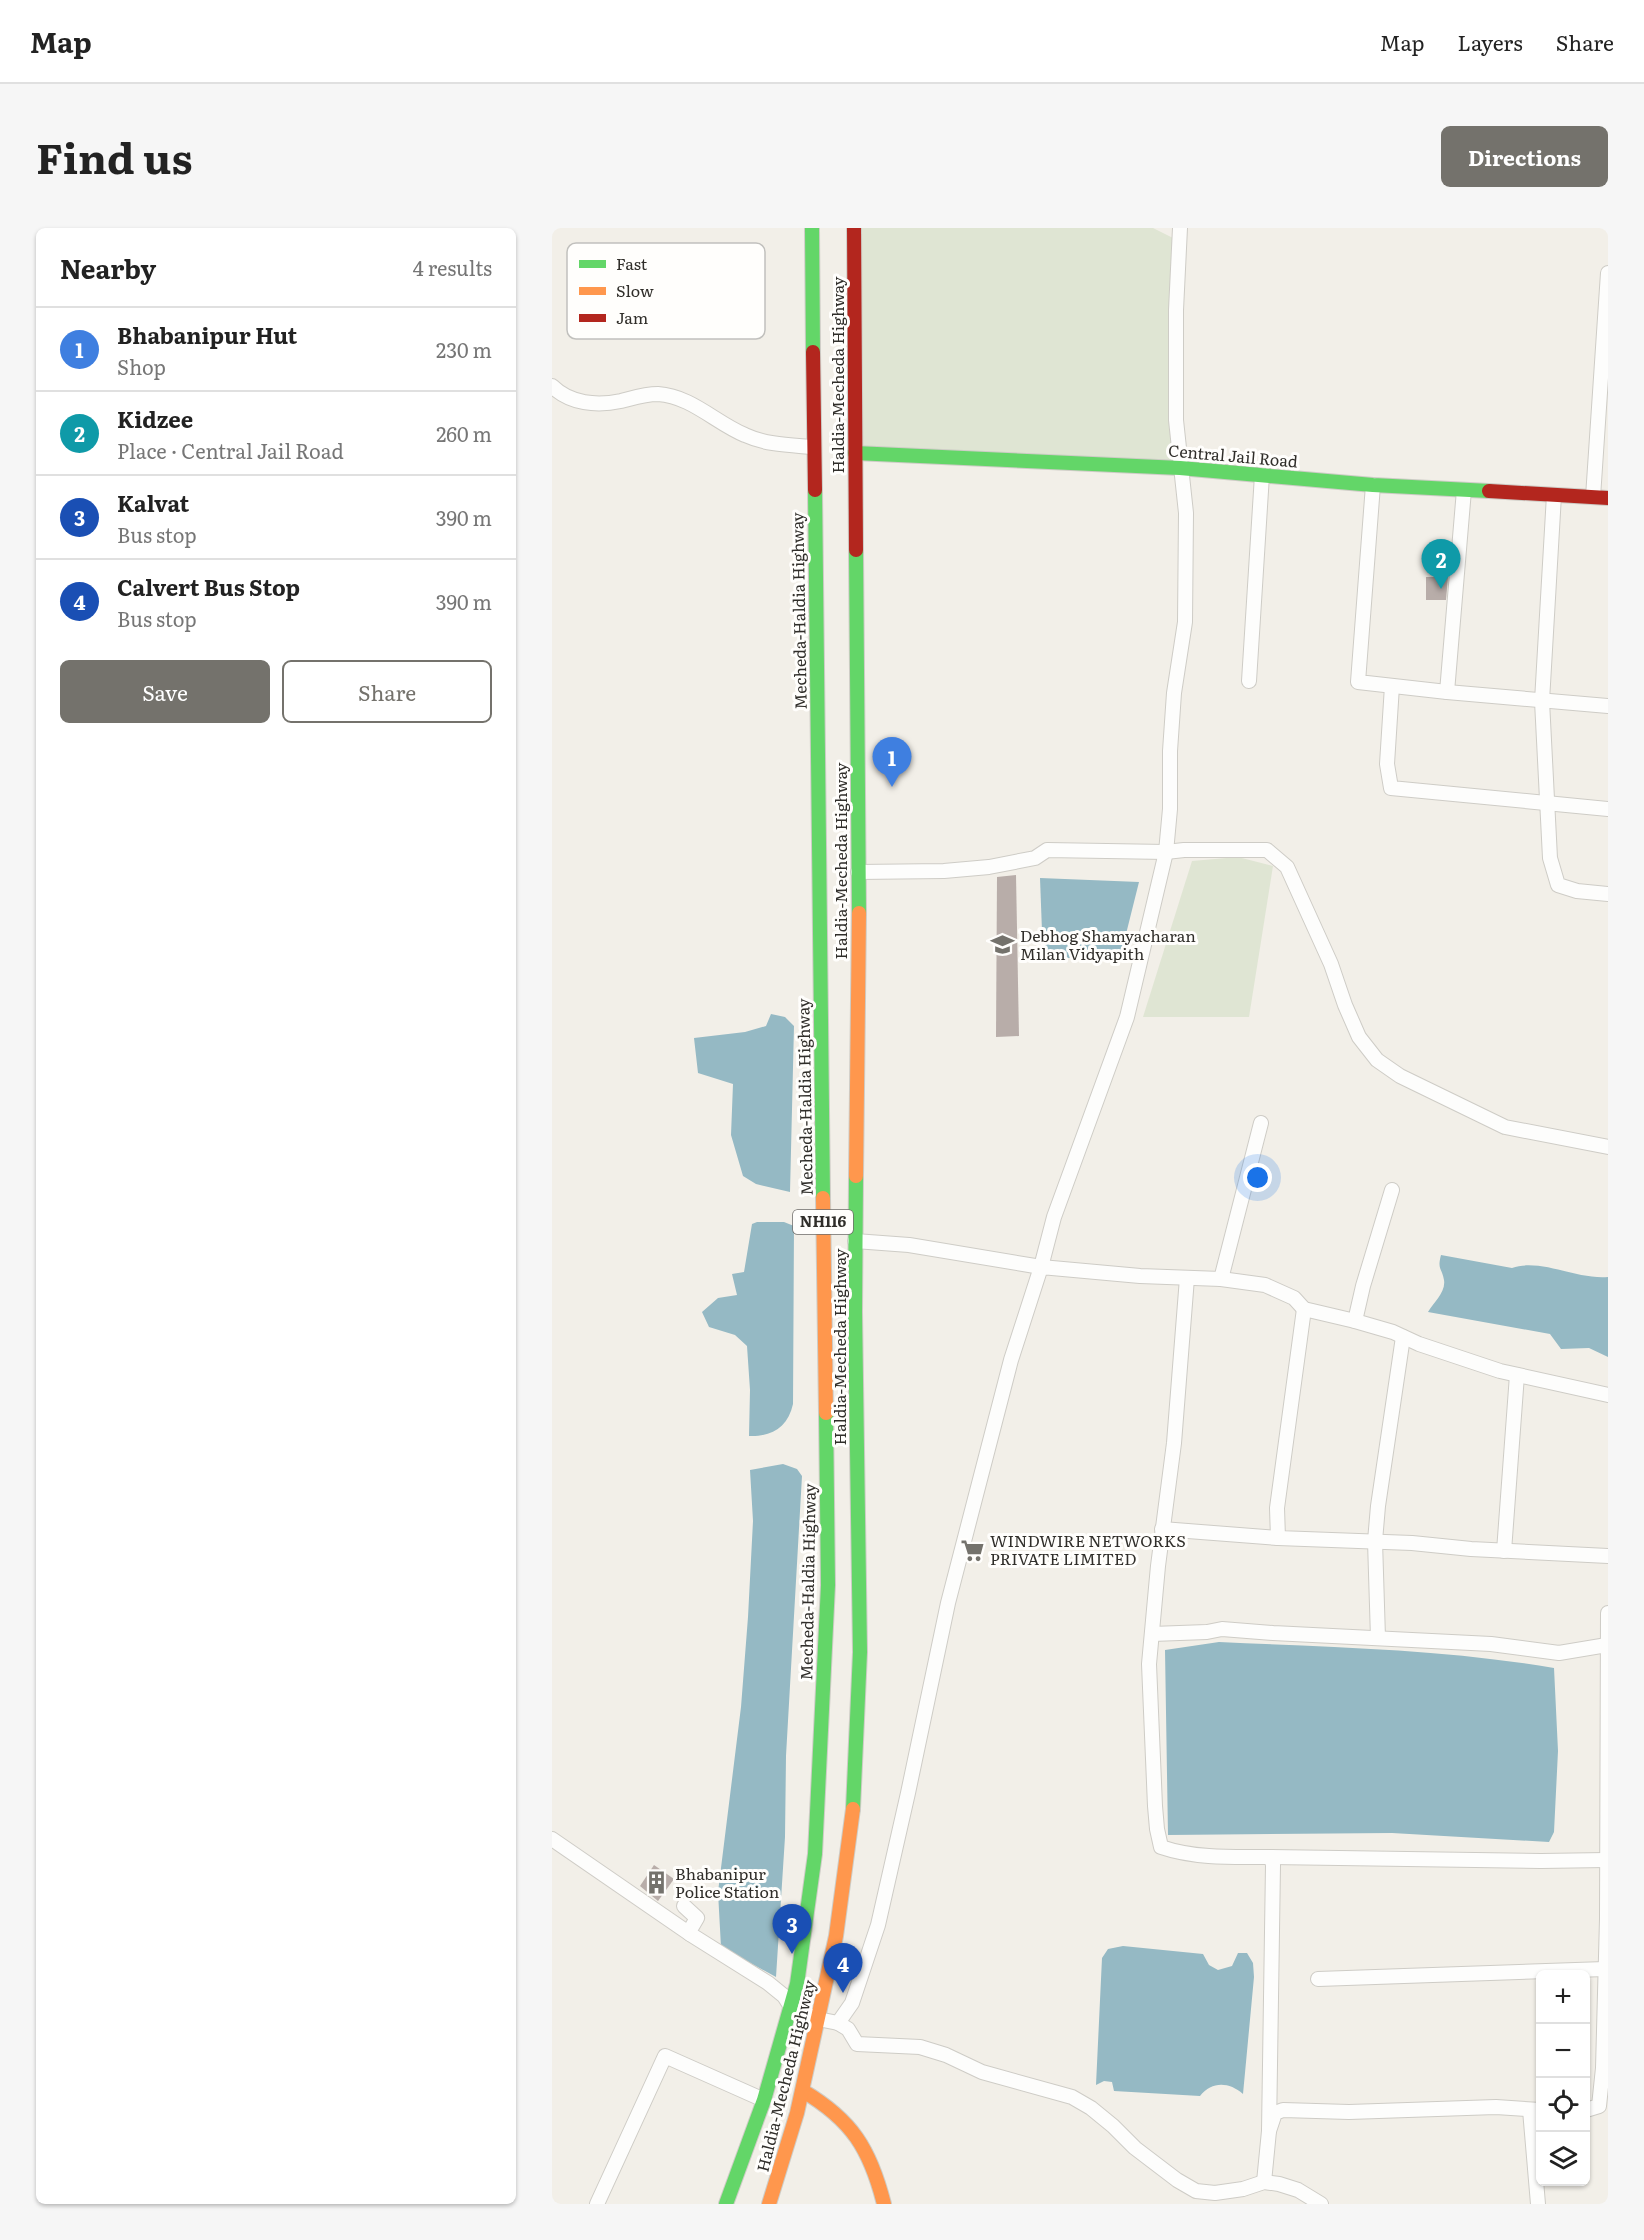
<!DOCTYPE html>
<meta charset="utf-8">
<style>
body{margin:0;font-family:Literata,serif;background:#f6f6f6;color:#222}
.controls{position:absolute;right:18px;bottom:18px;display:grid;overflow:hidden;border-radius:9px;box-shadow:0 2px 4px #0004}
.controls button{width:54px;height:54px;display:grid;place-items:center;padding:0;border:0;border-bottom:2px solid #e0e0e0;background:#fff;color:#222;font:30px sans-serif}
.you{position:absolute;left:706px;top:950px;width:21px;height:21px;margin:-15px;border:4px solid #fff;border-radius:50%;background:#1a73e8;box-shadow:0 0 0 9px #1a73e833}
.badge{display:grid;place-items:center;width:39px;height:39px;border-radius:50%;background:#74726c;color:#fff;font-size:20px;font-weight:700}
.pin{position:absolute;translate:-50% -50px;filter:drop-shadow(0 2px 3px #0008)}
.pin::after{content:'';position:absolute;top:32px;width:21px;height:18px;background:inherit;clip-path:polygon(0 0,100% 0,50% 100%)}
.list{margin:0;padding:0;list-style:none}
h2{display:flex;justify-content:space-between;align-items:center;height:78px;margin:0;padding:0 24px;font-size:26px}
h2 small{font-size:20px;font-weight:400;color:#767676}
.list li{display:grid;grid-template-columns:39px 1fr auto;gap:18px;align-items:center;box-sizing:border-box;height:84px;padding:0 24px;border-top:2px solid #e0e0e0}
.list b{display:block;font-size:22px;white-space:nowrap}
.list p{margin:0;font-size:20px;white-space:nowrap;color:#767676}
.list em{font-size:20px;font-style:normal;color:#767676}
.actions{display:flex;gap:12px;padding:18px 24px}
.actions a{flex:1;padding:14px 0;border:2px solid #74726c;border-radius:9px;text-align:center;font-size:21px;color:#74726c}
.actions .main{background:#74726c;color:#fff}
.icon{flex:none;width:33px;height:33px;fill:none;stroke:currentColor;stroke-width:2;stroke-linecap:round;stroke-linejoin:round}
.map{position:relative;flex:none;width:1056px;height:1976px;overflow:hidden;border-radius:9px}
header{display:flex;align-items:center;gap:36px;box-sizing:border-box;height:84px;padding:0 30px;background:#fff;border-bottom:2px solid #e0e0e0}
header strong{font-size:28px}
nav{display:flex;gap:33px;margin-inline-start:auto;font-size:21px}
.intro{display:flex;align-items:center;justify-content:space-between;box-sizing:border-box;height:144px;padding:0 36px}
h1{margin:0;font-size:42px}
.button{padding:15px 27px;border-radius:9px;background:#74726c;color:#fff;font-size:21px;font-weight:700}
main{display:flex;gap:36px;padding:0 36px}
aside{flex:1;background:#fff;border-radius:9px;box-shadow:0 2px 4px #0004}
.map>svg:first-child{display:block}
</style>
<header>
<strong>Map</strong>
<nav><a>Map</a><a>Layers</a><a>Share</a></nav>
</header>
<div class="intro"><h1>Find us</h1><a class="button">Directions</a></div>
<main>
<aside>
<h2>Nearby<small>4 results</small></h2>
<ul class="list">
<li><span class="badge" style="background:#3f7fe0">1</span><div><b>Bhabanipur Hut</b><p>Shop</p></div><em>230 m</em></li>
<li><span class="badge" style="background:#0f9aa8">2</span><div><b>Kidzee</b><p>Place · Central Jail Road</p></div><em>260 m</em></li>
<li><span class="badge" style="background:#1a4fb4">3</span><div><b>Kalvat</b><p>Bus stop</p></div><em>390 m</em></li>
<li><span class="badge" style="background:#1a4fb4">4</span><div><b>Calvert Bus Stop</b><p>Bus stop</p></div><em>390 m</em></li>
</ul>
<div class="actions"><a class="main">Save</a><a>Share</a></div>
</aside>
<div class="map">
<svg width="1056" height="1976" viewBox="0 0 1056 1976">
<rect width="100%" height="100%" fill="#f2efe8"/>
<g fill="#dfe5d3">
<path d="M302,0H601L627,13L628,240L303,225Z"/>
<path d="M686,629L721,638L697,789H591L640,633Z"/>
</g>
<g fill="#95b9c4">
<path d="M488,650L587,654L568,730H491Z"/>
<path d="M219,786L233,789L242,798L238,964L204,956L191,948L179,907L181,856L146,845L142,810L193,804L214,798Z"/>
<path d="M205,994H232L242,998L241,1176C236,1199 220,1209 197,1208L198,1162L195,1118L183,1107L157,1099L150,1084L166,1070L185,1067L180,1046L192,1044L200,996Z"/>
<path d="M889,1027L960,1040C988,1030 1026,1052 1056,1049V1129L1037,1120L1009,1121L998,1106L876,1084C882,1074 894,1064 892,1052C890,1040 885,1042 889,1027Z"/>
<path d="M231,1236L245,1241L250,1248L234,1528L233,1609L224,1749L169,1719L166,1664L189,1479L196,1389L201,1293L198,1242Z"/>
<path d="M667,1414C778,1419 892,1421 1002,1440L1006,1523L1002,1604L997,1614L840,1605L616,1607L613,1422Z"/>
<path d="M571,1718L651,1726L657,1737L666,1742L680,1738L686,1725H695L701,1735L702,1749L691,1866C677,1854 660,1853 648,1868L562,1863L560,1854L552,1853L544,1857L550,1730L556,1721Z"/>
</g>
<g fill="#b8ada9">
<path d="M874,349H896L894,372H874Z"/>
<path d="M464,647L467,808L444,809L445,649Z"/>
<path d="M102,1637L122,1651L106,1673L88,1658Z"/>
</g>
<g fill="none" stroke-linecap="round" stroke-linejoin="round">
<defs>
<g id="street">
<path d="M0,158C18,176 45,178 69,173C81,170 93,166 106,166C139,168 164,195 193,207C215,217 237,217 261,219"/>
<path d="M821,257L806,454L895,464L1056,478"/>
<path d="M1002,267L990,473L998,630L1006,657L1025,663L1056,666"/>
<path d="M1041,269L1056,45"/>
<path d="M697,453L710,247"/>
<path d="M840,458L835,536L839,560L1056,581"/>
<path d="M895,464L912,262"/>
<path d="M306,644L392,643L437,639L483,630L495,622L614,624L632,622H715L735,639L779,736L793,777L807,809L825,832L848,848L953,899L1056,919"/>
<path d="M303,1013L357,1017L489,1039L502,989L575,789L614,624L618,581V523L622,465L633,394L634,285L624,192V82L628,0"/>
<path d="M635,1050L622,1215L606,1338L597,1436L603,1578L605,1601L609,1619C644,1631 683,1629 719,1629L721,1637L717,1903"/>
<path d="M669,1051L709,895"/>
<path d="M752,1081L725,1280L726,1310L860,1315L919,1321L1056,1328"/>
<path d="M803,1093L811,1058L840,962"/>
<path d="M610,1301L726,1310"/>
<path d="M952,1323L965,1147"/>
<path d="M600,1406L655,1404L670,1401L721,1405L939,1416L1007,1425L1055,1417"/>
<path d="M826,1410L823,1313L826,1278L851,1109"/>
<path d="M0,1611L138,1706"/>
<path d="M719,1629L989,1633L1054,1632"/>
<path d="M132,1678L145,1690L138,1702V1706L216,1755L232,1768L239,1779L266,1791L286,1795L300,1775L326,1697L356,1565L396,1375L459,1132L489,1039L588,1048L669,1051L713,1057L742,1070L752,1081L803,1093L841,1104L867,1116L948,1143L1056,1167"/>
<path d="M766,1751L1053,1741"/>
<path d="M286,1795L296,1801L305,1816L368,1819L394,1827L430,1844L520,1869L539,1880L561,1898L583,1920L625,1952L644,1963L663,1965L691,1961L712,1954L727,1956L746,1962L769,1976"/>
<path d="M978,1882L986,1976"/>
<path d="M1034,1882L1047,1878L1051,1840L1055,1691L1056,1385"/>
<path d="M712,1954L717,1903L723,1885L731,1882L797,1884L944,1879L988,1882"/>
<path d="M45,1976L113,1828L212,1872"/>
</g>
<g id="fast">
<path d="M260,0L261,124"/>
<path d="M303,225L628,240L821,257L937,263"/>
<path d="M263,262L271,970"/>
<path d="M304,322L307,685"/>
<path d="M301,1581L308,1424L303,1084L304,948"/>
<path d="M174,1976L212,1872L245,1756L263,1626L276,1357L274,1185"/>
</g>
<g id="slow">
<path d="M304,948L307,685"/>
<path d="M271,970L274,1185"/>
<path d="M251,1863C300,1892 318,1921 332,1976"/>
<path d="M217,1976L245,1885L284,1708L301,1581"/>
</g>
<g id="jam">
<path d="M302,0L304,322"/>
<path d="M261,124L263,262"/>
<path d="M937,263L1056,270"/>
</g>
</defs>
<use href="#street" stroke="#ceccc6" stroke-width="16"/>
<use href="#fast" stroke="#ceccc6" stroke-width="16"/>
<use href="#slow" stroke="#ceccc6" stroke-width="16"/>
<use href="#jam" stroke="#ceccc6" stroke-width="16"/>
<use href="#street" stroke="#fdfdfc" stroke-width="14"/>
<use href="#fast" stroke="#63d668" stroke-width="14"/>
<use href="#slow" stroke="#ff974d" stroke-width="14"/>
<use href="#jam" stroke="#b3261e" stroke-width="14"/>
</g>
<defs>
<symbol id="school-bare" viewBox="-9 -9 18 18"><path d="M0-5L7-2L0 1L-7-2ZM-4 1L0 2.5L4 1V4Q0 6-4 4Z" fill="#74726c" stroke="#fffefc" stroke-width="2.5" paint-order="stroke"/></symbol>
<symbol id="supermarket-bare" viewBox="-9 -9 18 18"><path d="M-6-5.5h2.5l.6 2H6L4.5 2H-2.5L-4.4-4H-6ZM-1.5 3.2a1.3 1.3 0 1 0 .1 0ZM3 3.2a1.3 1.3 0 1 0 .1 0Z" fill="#74726c" stroke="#fffefc" stroke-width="2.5" paint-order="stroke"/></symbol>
<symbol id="building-bare" viewBox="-9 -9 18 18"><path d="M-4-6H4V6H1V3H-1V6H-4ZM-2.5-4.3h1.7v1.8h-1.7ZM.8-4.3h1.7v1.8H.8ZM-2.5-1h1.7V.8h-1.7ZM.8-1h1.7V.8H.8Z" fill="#74726c" stroke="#fffefc" stroke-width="2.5" paint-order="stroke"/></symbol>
</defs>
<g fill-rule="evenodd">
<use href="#school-bare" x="434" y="700" width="33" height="33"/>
<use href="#supermarket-bare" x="404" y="1306" width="33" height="33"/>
<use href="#building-bare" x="88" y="1638" width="33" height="33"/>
</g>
<g text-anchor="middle" stroke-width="6" stroke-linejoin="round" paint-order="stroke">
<rect fill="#fffefc" stroke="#6e6c69" stroke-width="1.5" x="241" y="982" width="60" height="24" rx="4.5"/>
<g font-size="15" font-weight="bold" fill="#302e2a">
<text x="271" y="999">NH116</text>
</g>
<g font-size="16" fill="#302e2a" stroke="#fffefc">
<text transform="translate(286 147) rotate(-90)" y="6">Haldia-Mecheda Highway</text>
<text transform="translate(681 228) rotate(5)" y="6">Central Jail Road</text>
<text transform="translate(247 383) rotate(-91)" y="6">Mecheda-Haldia Highway</text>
<text transform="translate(289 633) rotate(-90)" y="6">Haldia-Mecheda Highway</text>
<text transform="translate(253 869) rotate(-91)" y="6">Mecheda-Haldia Highway</text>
<text transform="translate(288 1119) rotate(-90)" y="6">Haldia-Mecheda Highway</text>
<text transform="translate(256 1354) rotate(-89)" y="6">Mecheda-Haldia Highway</text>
<text transform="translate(234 1848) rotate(-76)" y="6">Haldia-Mecheda Highway</text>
</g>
<g font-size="16" fill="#302e2a" stroke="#fffefc" text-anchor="start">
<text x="468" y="714">Debhog Shamyacharan<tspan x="468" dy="18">Milan Vidyapith</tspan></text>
<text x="438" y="1319">WINDWIRE NETWORKS<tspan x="438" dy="18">PRIVATE LIMITED</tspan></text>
<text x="123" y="1652">Bhabanipur<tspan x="123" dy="18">Police Station</tspan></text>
</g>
</g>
<rect x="15" y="15" width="198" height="96" rx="9" fill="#fffefc" stroke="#c1c0bd" stroke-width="1.5"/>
<rect x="27" y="32" width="27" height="8" fill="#63d668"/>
<rect x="27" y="59" width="27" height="8" fill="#ff974d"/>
<rect x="27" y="86" width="27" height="8" fill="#b3261e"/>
<g font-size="16" fill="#302e2a">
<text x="64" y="42">Fast</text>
<text x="64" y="69">Slow</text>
<text x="64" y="96">Jam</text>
</g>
</svg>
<div class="controls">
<button>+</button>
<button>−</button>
<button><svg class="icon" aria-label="locate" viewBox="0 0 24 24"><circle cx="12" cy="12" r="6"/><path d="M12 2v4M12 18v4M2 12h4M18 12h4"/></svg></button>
<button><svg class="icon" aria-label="layers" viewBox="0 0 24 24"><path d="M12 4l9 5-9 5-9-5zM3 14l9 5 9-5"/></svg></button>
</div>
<div class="you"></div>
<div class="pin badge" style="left:340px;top:559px;background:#3f7fe0">1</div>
<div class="pin badge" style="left:889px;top:361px;background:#0f9aa8">2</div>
<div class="pin badge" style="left:240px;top:1726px;background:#1a4fb4">3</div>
<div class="pin badge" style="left:291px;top:1765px;background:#1a4fb4">4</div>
</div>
</main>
